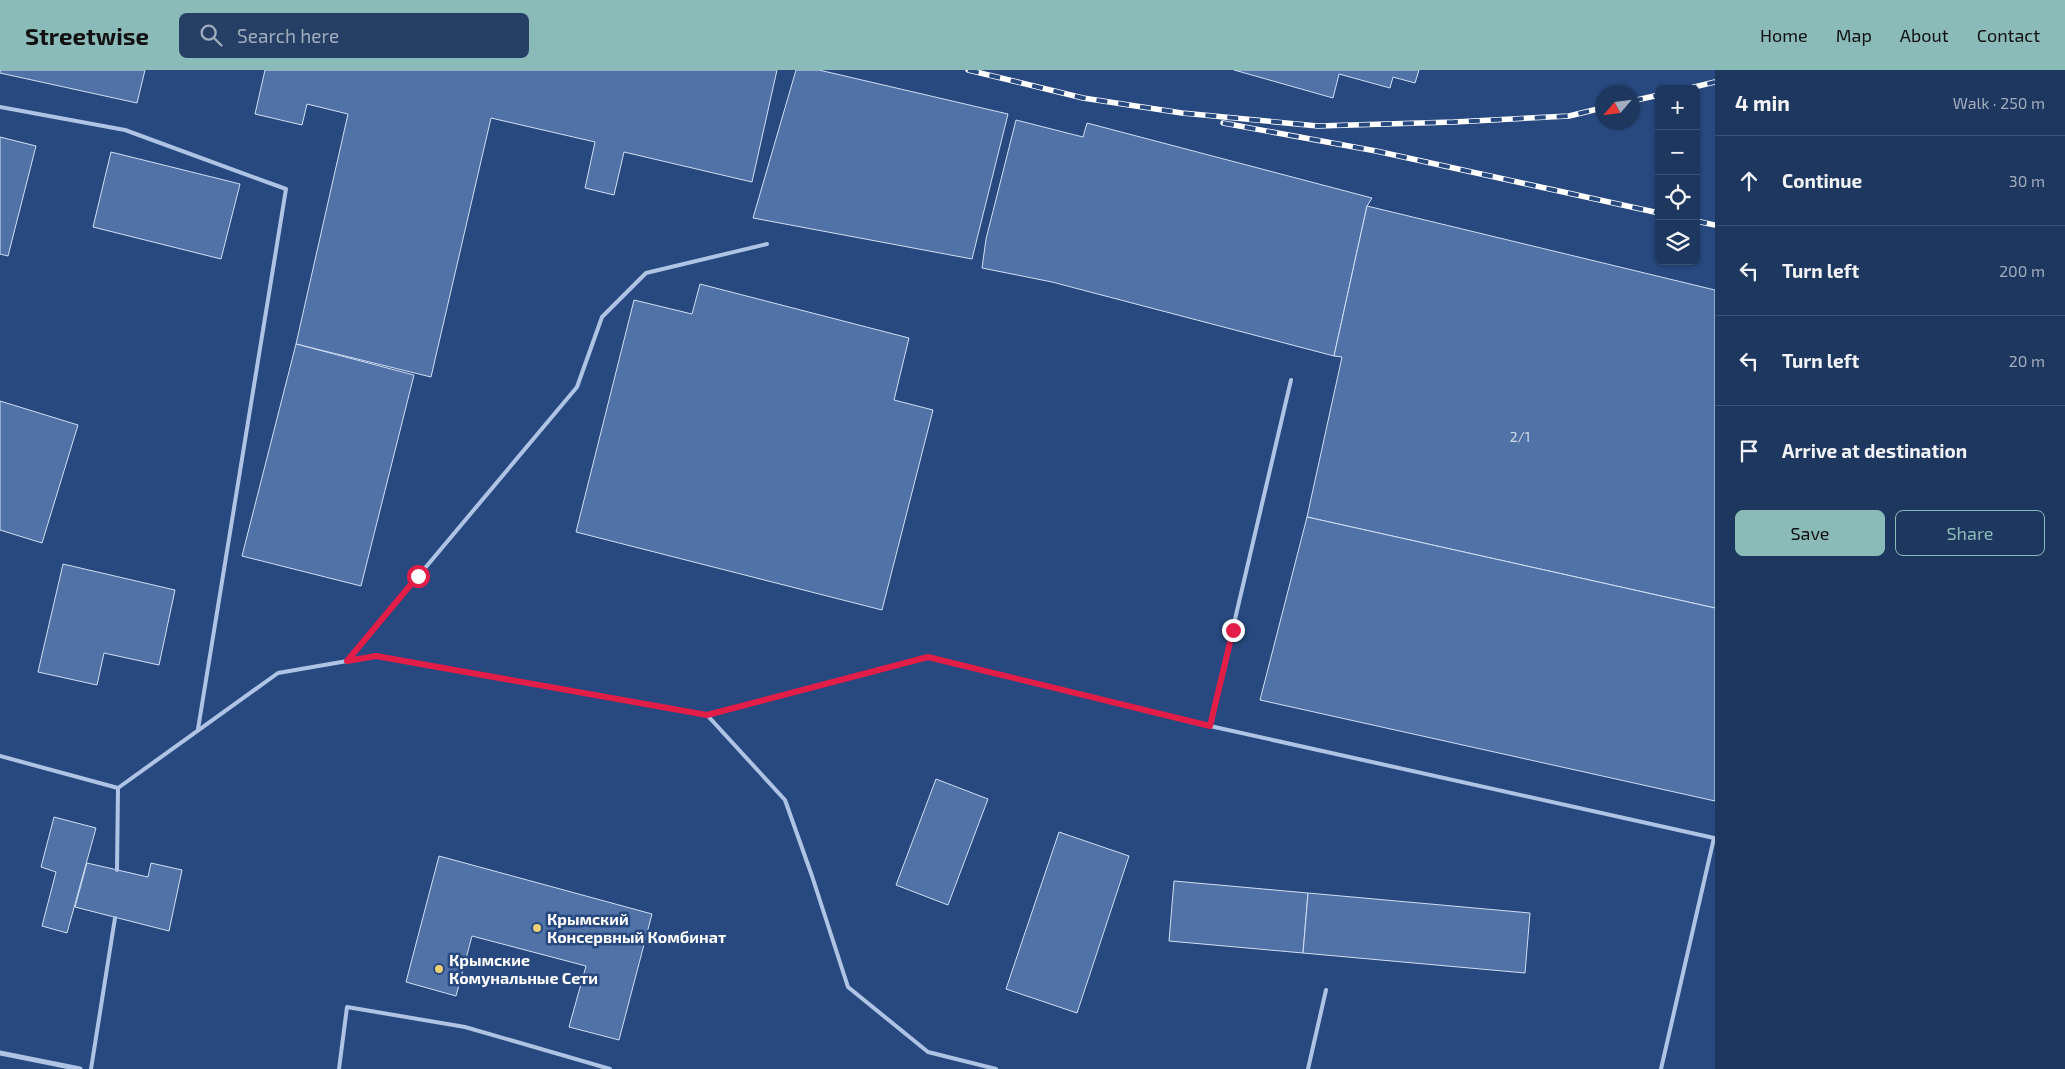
<!DOCTYPE html>
<meta charset="utf-8">
<style>
body{margin:0;font-family:"Exo 2",sans-serif;background:#263f65;color:#f1f3f6}
.controls{position:absolute;right:15px;top:15px;display:grid;overflow:hidden;border-radius:8px;box-shadow:0 1px 4px #0004}
.controls button{width:45px;height:45px;display:grid;place-items:center;padding:0;border:0;border-bottom:1px solid #3c5174;background:#1e375f;color:#f1f3f6;font:25px sans-serif}
.compass{position:absolute;left:1595px;top:15px;width:45px;height:45px;border-radius:50%;background:#1e375f;box-shadow:0 1px 4px #0004;rotate:242deg}
.stop{position:absolute;width:15px;height:15px;margin:-11px;border:4px solid #e11d48;border-radius:50%;background:#fff}
.stop.end{background:#e11d48;border-color:#fff;box-shadow:0 1px 5px #0008}
.list{margin:0;padding:0;list-style:none}
h2{display:flex;justify-content:space-between;align-items:center;height:65px;margin:0;padding:0 20px;font-size:21px}
h2 small{font-size:16px;font-weight:400;color:#a1acbd}
.list li{display:grid;grid-template-columns:32px 1fr auto;gap:15px;align-items:center;box-sizing:border-box;height:90px;padding:0 20px;border-top:1px solid #3c5174}
.list b{display:block;font-size:19px;white-space:nowrap}
.list em{font-size:16px;font-style:normal;color:#a1acbd}
.actions{display:flex;gap:10px;padding:15px 20px}
.actions a{flex:1;padding:11px 0;border:1px solid #8bbbb9;border-radius:8px;text-align:center;font-size:18px;color:#8bbbb9}
.actions .main{background:#8bbbb9;color:#111}
.icon{flex:none;width:28px;height:28px;fill:none;stroke:currentColor;stroke-width:2;stroke-linecap:round;stroke-linejoin:round}
.map{position:relative;flex:none;width:1715px;height:999px;overflow:hidden}
header{display:flex;align-items:center;gap:30px;box-sizing:border-box;height:70px;padding:0 25px;background:#8bbbb9;color:#111}
header strong{font-size:24px}
nav{display:flex;gap:28px;margin-inline-start:auto;font-size:18px}
.search{width:350px;height:45px;background:#263f65;display:flex;align-items:center;gap:12px;box-sizing:border-box;padding:0 18px;border-radius:8px;color:#a1acbd;font-size:19px}
main{display:flex}
aside{flex:1;background:#1e375f}
.map>svg:first-child{display:block}
</style>
<header>
<strong>Streetwise</strong>
<div class="search"><svg class="icon" aria-label="search" viewBox="0 0 24 24"><circle cx="10" cy="10" r="6"/><path d="M15 15l6 6"/></svg>Search here</div>
<nav><a>Home</a><a>Map</a><a>About</a><a>Contact</a></nav>
</header>
<main>
<div class="map">
<svg width="1715" height="999" viewBox="0 0 1715 999">
<rect width="100%" height="100%" fill="#28497f"/>
<g fill="#5172a7" stroke="#d1dff4">
<path d="M0,0H145L137,33L0,3Z"/>
<path d="M265,0H777L752,112L624,82L614,125L585,118L595,72L491,48L431,307L296,274L348,44L307,34L302,55L255,44Z"/>
<path d="M796,0H819L1008,44L972,189L753,148Z"/>
<path d="M1234,0H1419L1415,13L1393,7L1390,18L1339,4L1333,28Z"/>
<path d="M1016,50L1083,67L1087,53L1372,128L1367,136L1334,286L1052,212L982,198L986,169Z"/>
<path d="M0,67L36,76L8,186L0,184Z"/>
<path d="M111,82L240,114L221,189L93,157Z"/>
<path d="M1367,136L1715,220V538L1307,447L1342,287L1334,286Z"/>
<path d="M700,214L909,268L894,330L933,340L882,540L576,462L634,230L692,244Z"/>
<path d="M296,274L414,305L361,516L242,486Z"/>
<path d="M0,331L78,355L42,473L0,460Z"/>
<path d="M1307,447L1715,538V731L1260,630Z"/>
<path d="M63,494L175,520L159,595L104,583L97,615L38,602Z"/>
<path d="M936,709L988,729L948,835L896,815Z"/>
<path d="M54,747L96,758L67,863L42,856L56,802L41,797Z"/>
<path d="M1059,762L1129,786L1077,943L1006,919Z"/>
<path d="M439,786L652,844L619,970L569,957L586,896L472,866L456,926L406,912Z"/>
<path d="M87,793L148,807L151,793L182,800L169,861L75,837Z"/>
<path d="M1174,811L1308,823L1303,883L1169,871Z"/>
<path d="M1308,823L1530,843L1525,903L1303,883Z"/>
</g>
<g fill="none" stroke-linecap="round" stroke-linejoin="round">
<g stroke="#afc4e5" stroke-width="4">
<path d="M0,37L125,60L286,119L198,659"/>
<path d="M1291,310L1210,656L1714,768L1661,999"/>
<path d="M347,591L577,317L602,247L646,203L767,174"/>
<path d="M707,645L928,587L1210,656"/>
<path d="M0,686L118,718L278,603L376,586L707,645L785,730L812,806L848,917L928,982L996,999"/>
<path d="M117,800L118,718"/>
<path d="M91,999L115,848"/>
<path d="M339,999L347,937L465,957L610,999"/>
<path d="M1308,999L1326,920"/>
</g>
<path stroke="#afc4e5" stroke-width="5" d="M0,983L80,999"/>
<defs>
<g id="rail">
<path d="M968,0L1083,28L1182,43L1318,56L1454,52L1569,46L1602,38"/>
<path d="M1686,19L1715,12"/>
<path d="M1632,31L1659,25"/>
<path d="M1223,53L1376,81L1659,143"/>
<path d="M1696,151L1715,155"/>
</g>
</defs>
<use href="#rail" stroke="#fff" stroke-width="5.5"/>
<use href="#rail" stroke="#28497f" stroke-width="4" stroke-dasharray="11" stroke-linecap="butt"/>
</g>
<g fill="none" stroke-linecap="round" stroke-linejoin="round">
<path stroke="#e11d48" stroke-width="6" d="M418,506L347,591L376,586L707,645L928,587L1210,656L1233,560"/>
</g>
<g fill="#edd175" stroke="#28497f" stroke-width="2">
<circle cx="537" cy="858" r="5"/>
<circle cx="439" cy="899" r="5"/>
</g>
<g text-anchor="middle" stroke-width="5" stroke-linejoin="round" paint-order="stroke">
<g font-size="14" fill="#d4dce9">
<text x="1520" y="372">2/1</text>
</g>
<g font-size="16" font-weight="bold" fill="#fff" stroke="#28497f" text-anchor="start">
<text x="547" y="855">Крымский<tspan x="547" dy="18">Консервный Комбинат</tspan></text>
<text x="449" y="896">Крымские<tspan x="449" dy="18">Комунальные Сети</tspan></text>
</g>
</g>
</svg>
<div class="controls">
<button>+</button>
<button>−</button>
<button><svg class="icon" aria-label="locate" viewBox="0 0 24 24"><circle cx="12" cy="12" r="6"/><path d="M12 2v4M12 18v4M2 12h4M18 12h4"/></svg></button>
<button><svg class="icon" aria-label="layers" viewBox="0 0 24 24"><path d="M12 4l9 5-9 5-9-5zM3 14l9 5 9-5"/></svg></button>
</div>
<svg class="compass" viewBox="-18 -18 36 36"><path d="M0-13l5 13h-10z" fill="#e53935"/><path d="M0 13l5-13h-10z" fill="#a1acbd"/></svg>
<div class="stop" style="left:418px;top:506px"></div>
<div class="stop end" style="left:1233px;top:560px"></div>
</div>
<aside>
<h2>4 min<small>Walk · 250 m</small></h2>
<ul class="list">
<li><svg class="icon" aria-label="ahead" viewBox="0 0 24 24"><path d="M12 20V5M6 11l6-6 6 6"/></svg><div><b>Continue</b></div><em>30 m</em></li>
<li><svg class="icon" aria-label="left" viewBox="0 0 24 24"><path d="M17 20v-9H6M10 6l-5 5 5 5"/></svg><div><b>Turn left</b></div><em>200 m</em></li>
<li><svg class="icon" aria-label="left" viewBox="0 0 24 24"><path d="M17 20v-9H6M10 6l-5 5 5 5"/></svg><div><b>Turn left</b></div><em>20 m</em></li>
<li><svg class="icon" aria-label="arrive" viewBox="0 0 24 24"><path d="M6 21V4h12l-3 4 3 4H6"/></svg><div><b>Arrive at destination</b></div></li>
</ul>
<div class="actions"><a class="main">Save</a><a>Share</a></div>
</aside>
</main>
